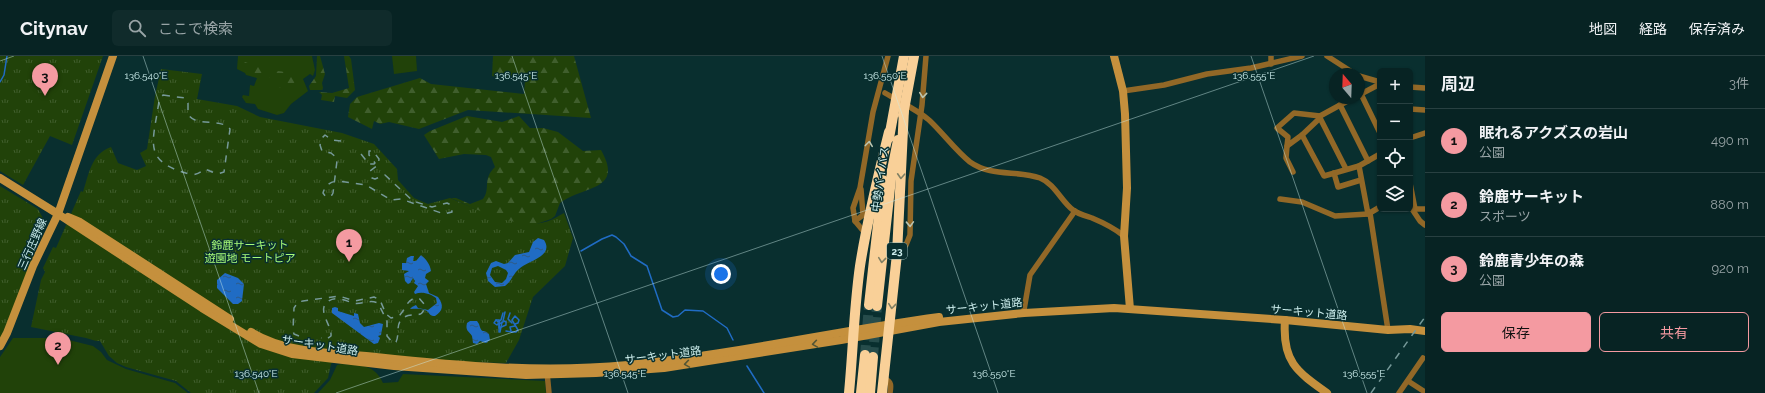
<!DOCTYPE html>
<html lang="ja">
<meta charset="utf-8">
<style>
body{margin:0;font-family:Raleway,"Noto Sans JP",sans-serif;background:#102b2b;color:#f1f3f6}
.controls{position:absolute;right:12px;top:12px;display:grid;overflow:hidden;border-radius:6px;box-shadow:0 1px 3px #0004}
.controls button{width:36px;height:36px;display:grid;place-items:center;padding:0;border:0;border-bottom:1px solid #284041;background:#072323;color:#f1f3f6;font:20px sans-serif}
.compass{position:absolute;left:1329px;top:12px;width:36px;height:36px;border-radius:50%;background:#072323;box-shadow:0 1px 3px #0004;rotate:341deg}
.you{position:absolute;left:721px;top:218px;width:14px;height:14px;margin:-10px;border:3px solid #fff;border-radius:50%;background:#1a73e8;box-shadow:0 0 0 6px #1a73e833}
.badge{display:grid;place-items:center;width:26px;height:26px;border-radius:50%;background:#f49aa1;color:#111;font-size:13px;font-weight:700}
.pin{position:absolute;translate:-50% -33px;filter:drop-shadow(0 1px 2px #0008)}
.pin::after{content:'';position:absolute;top:21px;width:14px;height:12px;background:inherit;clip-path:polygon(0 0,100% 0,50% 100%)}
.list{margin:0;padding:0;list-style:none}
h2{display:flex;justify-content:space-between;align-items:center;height:52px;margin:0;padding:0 16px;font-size:17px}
h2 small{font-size:13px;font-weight:400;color:#98a4a6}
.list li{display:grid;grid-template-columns:26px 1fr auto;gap:12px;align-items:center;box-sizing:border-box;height:64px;padding:0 16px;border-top:1px solid #284041}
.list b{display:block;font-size:15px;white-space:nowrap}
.list p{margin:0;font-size:13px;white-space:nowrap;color:#98a4a6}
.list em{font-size:13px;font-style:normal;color:#98a4a6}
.actions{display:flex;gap:8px;padding:12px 16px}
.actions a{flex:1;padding:9px 0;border:1px solid #f49aa1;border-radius:6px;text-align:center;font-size:14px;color:#f49aa1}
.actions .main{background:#f49aa1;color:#111}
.icon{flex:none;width:22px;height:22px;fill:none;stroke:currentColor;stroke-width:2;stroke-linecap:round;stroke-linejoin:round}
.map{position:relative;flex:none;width:1425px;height:337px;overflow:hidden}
header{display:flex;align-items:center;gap:24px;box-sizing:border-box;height:56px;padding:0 20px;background:#072323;border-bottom:1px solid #284041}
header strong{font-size:19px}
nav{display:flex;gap:22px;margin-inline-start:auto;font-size:14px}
.search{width:280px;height:36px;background:#102b2b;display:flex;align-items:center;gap:10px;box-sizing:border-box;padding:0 14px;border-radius:6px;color:#98a4a6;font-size:15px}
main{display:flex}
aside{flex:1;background:#072323}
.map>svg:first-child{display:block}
</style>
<header>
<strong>Citynav</strong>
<div class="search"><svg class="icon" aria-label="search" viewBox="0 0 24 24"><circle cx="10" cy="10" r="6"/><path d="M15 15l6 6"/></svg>ここで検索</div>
<nav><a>地図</a><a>経路</a><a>保存済み</a></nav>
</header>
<main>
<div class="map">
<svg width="1425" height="337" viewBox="0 0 1425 337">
<defs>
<pattern id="forest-firs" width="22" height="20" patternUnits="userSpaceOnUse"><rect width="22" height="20" fill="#214209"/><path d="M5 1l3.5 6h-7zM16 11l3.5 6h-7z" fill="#405e2d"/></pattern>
<pattern id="park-tufts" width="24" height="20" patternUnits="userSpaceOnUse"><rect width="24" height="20" fill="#214209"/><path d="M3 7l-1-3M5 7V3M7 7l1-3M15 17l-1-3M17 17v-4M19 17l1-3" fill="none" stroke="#405e2d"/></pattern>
<pattern id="water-ripples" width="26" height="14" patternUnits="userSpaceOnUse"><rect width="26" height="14" fill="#206cc4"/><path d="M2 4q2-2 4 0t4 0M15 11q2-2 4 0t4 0" fill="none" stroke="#2e5a86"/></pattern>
</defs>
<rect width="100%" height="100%" fill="#092f2f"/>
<g fill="#214209">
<path d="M238,0H312L315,14L313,20L310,18L303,23L308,35L291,48L284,57L277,59L258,53L255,48L246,47L242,41L243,39L249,40L250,29L254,30L257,22L246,19L245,17L237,13Z"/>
<path d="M392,0H416L417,15L394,18Z"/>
<path d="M13,282H61L93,290L101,296L107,304L126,313L175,327L188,337H0V301Z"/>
<path d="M341,308C360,310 374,307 383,327L398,326L403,318L545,325L546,337H318L330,324L337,309Z"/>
</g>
<g fill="url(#forest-firs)">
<path d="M317,0H320L325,18L322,27L323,32L322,34H310L309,30L316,20Z"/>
<path d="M344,0H349L351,3L355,34L347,42L335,40L334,46L321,44L322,39L319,36L332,37L349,32Z"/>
<path d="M493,0H574L591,62L468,54L419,73L389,66L380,68L374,65L372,73L348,61L350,48L357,41L420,22L431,28L524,38L525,24L492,20Z"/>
<path d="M245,6L259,11L264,9L269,14L266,20L260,24L253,19L251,15L240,13Z"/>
<path d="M274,11L276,16L278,15L286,16L291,11L293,14L291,17L300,23C293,28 285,31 276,32L275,36L272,38L270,36L276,25L269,21L271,17L269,13Z"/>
<path d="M467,60L502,66L519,60L530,72H543L558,76L583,95L601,94C624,135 585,129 560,147L555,160L551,163L519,174L451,142H456L470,148L483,143C491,133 482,123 495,111L491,101L486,99L464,98L439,103L424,79L430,75Z"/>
</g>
<g fill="url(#park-tufts)">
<path d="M0,0H103L72,89L50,80L23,129L0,115Z"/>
<path d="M161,13L202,18L197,43L237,50L260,61L342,77L374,88L397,113L398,124L414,142L428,148L450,142C473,152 519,174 545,166C551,165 558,160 564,157L573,182L565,210L533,241L519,284L506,307L465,306L340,295L331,308L328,322L314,337H191L176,325L126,311L117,307L109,300L100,285H96L86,282L31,271L41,224L45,216L43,212L53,191L56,192L81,135L83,136C89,118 91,98 111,91L118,107L137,114L146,110L140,97L147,93L155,40Z"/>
<path d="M0,130L38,153L45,166L25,223L0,284Z"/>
</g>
<g fill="url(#water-ripples)" fill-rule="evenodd">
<path d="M538,182L544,184C555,201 526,205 519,213C513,218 511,226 505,230L495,231L488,225L486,217L491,207L496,205L504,208L508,207L515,199L529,196L533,186ZM498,210L506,214L508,217L506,223L502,227L495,226L490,219L492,212Z"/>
<path d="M421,199C426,203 430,208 431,215L426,218L425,222L429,225L426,228L429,237L438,241C444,249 443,255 435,260C430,260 430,258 427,255C421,252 416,253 410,253L412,251L416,249L418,252L428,254L437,247L436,242C431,238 422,235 415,238L414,236L418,230L414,227L415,225L413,222L410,227L408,228L405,225L404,218L409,215L402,214V207H406L407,202L411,200H414L413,205H416Z"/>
<path d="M225,217L238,222L244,228L242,245L238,248H233L217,232V224Z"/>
<path d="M335,251L338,252V255L354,260V261V257L358,258L360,267L364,271L379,267L383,268L381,279L378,280L380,282L378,287L374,288L332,257V252Z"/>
<path d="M470,265H477L479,268C482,279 483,272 489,278L490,284L486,287L480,285L477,288L473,287L472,280C469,275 465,275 467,267Z"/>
</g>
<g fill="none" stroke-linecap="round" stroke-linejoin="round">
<g stroke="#206cc4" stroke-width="1.5">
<path d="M0,26L4,19L7,0"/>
<path d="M581,195L602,183L612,179L616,181L624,188L631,200L647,210L662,254L673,261L678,260L685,254L703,255L727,272L733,284"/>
<path d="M510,257L508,263L512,267"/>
<path d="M496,264L498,266L501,264L503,257"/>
<path d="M503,265L505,256"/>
<path d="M503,266L499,268V272L506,269V266L504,265"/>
<path d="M506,275L512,276"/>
<path d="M511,275L510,271L515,270"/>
<path d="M499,276C499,272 500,268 499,264H496L494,267L497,269C499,267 500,266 500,264"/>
<path d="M500,276L502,266"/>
<path d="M512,276H516L518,274L512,264L515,260L519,264L518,267L515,268"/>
<path d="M747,310L764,337"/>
</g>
<g stroke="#264c4b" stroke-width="10" stroke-dasharray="10 5" stroke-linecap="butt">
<path d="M865,299L869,249"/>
<path d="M873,301L877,250"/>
</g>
<g stroke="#926827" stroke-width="5.5">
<path d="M1271,0V8"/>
<path d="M1327,0L1355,18"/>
<path d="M1359,20L1380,26"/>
<path d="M1410,31L1425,32"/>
<path d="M1123,35L1164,29L1207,18L1251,12L1302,0"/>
<path d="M885,37C900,46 916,53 929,64C943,77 955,94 970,106C991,121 1017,114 1040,122C1055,128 1061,145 1073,154C1078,158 1086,160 1092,162C1104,167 1114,172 1124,180"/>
<path d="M1361,38L1380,77"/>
<path d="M1359,39L1380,28"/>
<path d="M1353,42L1320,60L1294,57L1277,72L1288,81L1287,90L1302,79L1324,120L1359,110L1380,98"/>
<path d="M1340,49L1368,105"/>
<path d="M1410,53L1425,54"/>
<path d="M1320,62L1346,113"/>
<path d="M1302,79L1320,62V60"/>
<path d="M1410,82L1425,77"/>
<path d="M1287,90L1286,102L1293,116"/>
<path d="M1359,110L1368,158L1380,151"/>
<path d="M1334,117L1338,131L1361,124"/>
<path d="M1410,127L1415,153"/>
<path d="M1280,143L1302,146L1335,160L1368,158"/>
<path d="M1412,153L1420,165L1425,169"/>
<path d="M1413,153H1425"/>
<path d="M1370,157L1388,274"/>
<path d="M855,165L863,159L861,133"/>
<path d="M865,177L855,165L853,152L860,132L873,56L888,0"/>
<path d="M897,198L906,189L910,179L911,125L922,49L926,0"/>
<path d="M1024,254L1030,219L1075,155"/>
<path d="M547,316L549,337"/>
<path d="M885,323C892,326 891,330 890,337"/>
<path d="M1408,325L1425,336"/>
<path d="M1399,337L1423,302"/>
</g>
<g stroke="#c5903d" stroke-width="8">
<path d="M1114,0L1123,35L1125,58L1127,132L1124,180L1130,253"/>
<path d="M0,122L58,158L202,252L261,288L292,298L394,310L526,319L596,317L664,312L841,284L939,266L1024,257L1114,252L1285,264L1388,274L1410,273L1425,275"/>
<path d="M68,161L80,166L230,263"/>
<path d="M1285,264C1282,305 1296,315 1327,337"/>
<path d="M251,276C287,298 335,297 376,301C460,310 544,317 628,309C732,299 835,275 939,261"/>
<path d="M0,290L7,277L33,210L58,158L113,0"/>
</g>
<g stroke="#f9d098" stroke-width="10">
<path d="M903,59L914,0"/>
<path d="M889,82L904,0"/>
<path d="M869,249L883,124"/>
<path d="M877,250L892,114L898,84"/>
<path d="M849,337C853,295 854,252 860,210C867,165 878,120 889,76"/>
<path d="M861,337L865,299"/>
<path d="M870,337L873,301"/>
<path d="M882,337L897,198L904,53"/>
</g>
<g stroke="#769999" stroke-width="1.5" stroke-dasharray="7 7" stroke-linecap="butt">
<path d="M163,39L185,42L188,47V58C196,72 220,61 230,73L224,116L217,118C197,109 209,115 193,119C141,106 153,88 159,45Z"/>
<path d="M341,85L332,84L325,79L322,82L320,89L322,95L331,97L337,102V105L333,137L332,139L326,141L323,137C325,129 331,125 339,125L366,129L391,144L401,143L444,158L452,156L451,149L447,147L432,151L413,145L385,119L375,123L372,122L370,115L378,109L379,103L373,95H369V99L375,107L374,108H369L357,93"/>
<path d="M299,280L294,278L293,275L294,252L298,246L303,245L339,240L355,245L374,241L380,244L386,258L391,262L399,260C406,253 407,241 419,242L425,249C423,265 412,255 403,262C395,268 400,278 396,286L393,287L387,280V265L378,247C369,243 361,249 353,247C344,244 334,239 326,247C318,256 332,270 331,280L327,283L321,282"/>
<path d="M1371,337L1425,261"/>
</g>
</g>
<defs><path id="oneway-chevron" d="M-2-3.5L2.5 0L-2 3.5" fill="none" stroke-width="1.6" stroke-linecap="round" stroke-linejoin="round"/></defs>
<g stroke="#bbc5b1">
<use href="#oneway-chevron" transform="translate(923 39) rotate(96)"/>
<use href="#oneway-chevron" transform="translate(869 88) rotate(-83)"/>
<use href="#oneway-chevron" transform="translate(910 168) rotate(88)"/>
</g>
<g stroke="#818064">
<use href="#oneway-chevron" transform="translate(901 120) rotate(93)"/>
<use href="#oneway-chevron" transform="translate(882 204) rotate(96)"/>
<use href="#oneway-chevron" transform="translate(892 250) rotate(96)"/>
</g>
<g stroke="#545635">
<use href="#oneway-chevron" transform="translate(815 288) rotate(171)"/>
<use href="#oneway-chevron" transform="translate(687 308) rotate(171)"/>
</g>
<path fill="none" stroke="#ccedec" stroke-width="1" stroke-opacity="0.45" d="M143,0L259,337M512,0L628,337M882,0L998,337M1251,0L1367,337M0,5L14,0M336,337L1314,0"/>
<g text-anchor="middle" stroke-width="3" stroke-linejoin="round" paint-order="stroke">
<rect fill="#092f2f" stroke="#92b4b3" stroke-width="1" x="887" y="187" width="20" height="16" rx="3"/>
<g font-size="10" font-weight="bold" fill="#ccedec">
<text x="897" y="199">23</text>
</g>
<g font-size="11" fill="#ccedec" stroke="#092f2f">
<text transform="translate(880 123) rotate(-82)" y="4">中勢バイパス</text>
<text transform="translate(32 188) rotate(-66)" y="4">三行庄野線</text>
<text transform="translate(984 250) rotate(-6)" y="4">サーキット道路</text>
<text transform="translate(1309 256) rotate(5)" y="4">サーキット道路</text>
<text transform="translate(320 289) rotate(9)" y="4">サーキット道路</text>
<text transform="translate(663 299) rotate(-7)" y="4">サーキット道路</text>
</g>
<g font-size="11" fill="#a9fc78" stroke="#092f2f">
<text x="250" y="193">鈴鹿サーキット<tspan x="250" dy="13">遊園地 モートピア</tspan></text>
</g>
</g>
<g font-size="10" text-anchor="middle" fill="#ccedec" stroke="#092f2f" stroke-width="3" stroke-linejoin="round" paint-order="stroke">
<text x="146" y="23">136.540°E</text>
<text x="516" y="23">136.545°E</text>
<text x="885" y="23">136.550°E</text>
<text x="1254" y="23">136.555°E</text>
<text x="256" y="321">136.540°E</text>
<text x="625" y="321">136.545°E</text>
<text x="994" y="321">136.550°E</text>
<text x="1364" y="321">136.555°E</text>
</g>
</svg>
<div class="controls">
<button>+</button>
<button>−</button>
<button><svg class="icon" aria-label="locate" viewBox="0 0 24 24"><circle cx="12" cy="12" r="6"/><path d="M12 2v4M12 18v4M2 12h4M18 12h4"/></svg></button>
<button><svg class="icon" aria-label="layers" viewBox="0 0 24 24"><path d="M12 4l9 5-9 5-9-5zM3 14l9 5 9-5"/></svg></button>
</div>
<svg class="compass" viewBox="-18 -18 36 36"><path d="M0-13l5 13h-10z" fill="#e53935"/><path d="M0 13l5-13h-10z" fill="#98a4a6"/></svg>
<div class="you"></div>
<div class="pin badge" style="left:349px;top:206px">1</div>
<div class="pin badge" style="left:58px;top:309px">2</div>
<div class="pin badge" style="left:45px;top:40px">3</div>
</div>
<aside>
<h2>周辺<small>3件</small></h2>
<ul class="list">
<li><span class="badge">1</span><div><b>眠れるアクズスの岩山</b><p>公園</p></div><em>490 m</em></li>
<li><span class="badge">2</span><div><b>鈴鹿サーキット</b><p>スポーツ</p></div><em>880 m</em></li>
<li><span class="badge">3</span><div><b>鈴鹿青少年の森</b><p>公園</p></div><em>920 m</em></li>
</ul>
<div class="actions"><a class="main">保存</a><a>共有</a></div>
</aside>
</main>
